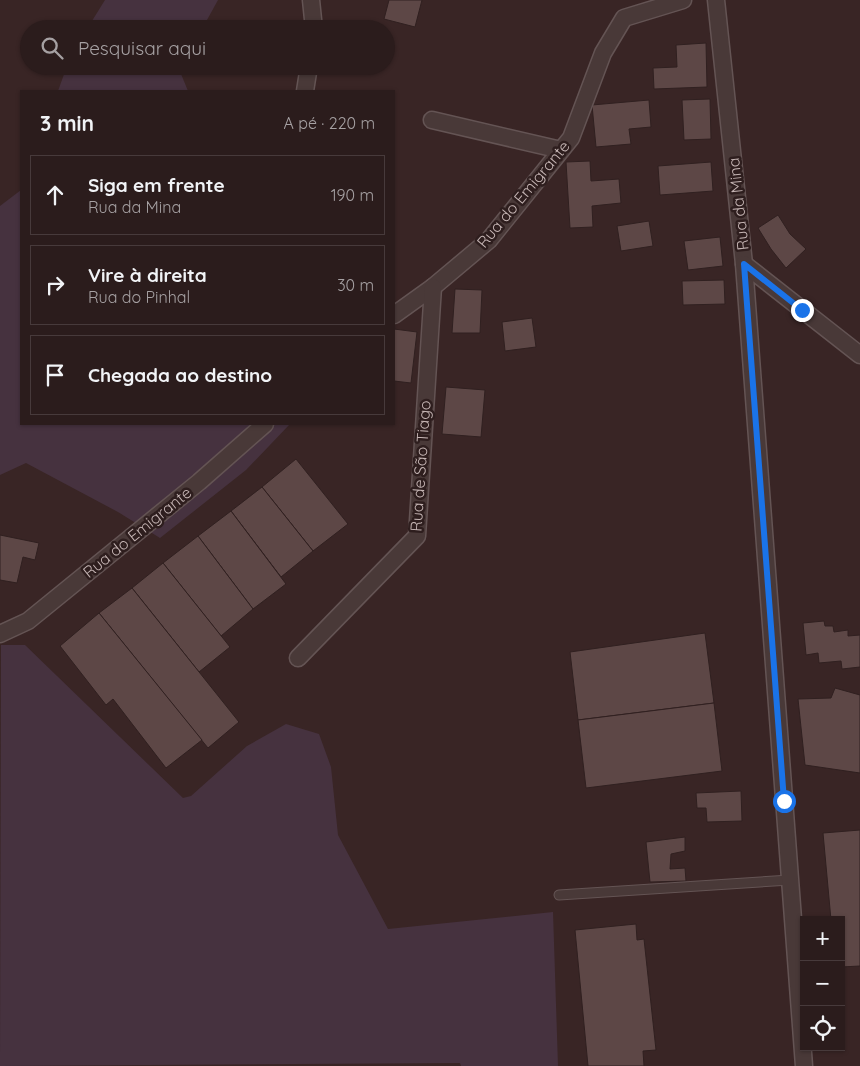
<!DOCTYPE html>
<html lang="pt">
<meta charset="utf-8">
<style>
body{margin:0;font-family:Quicksand,sans-serif;background:#332525;color:#f1f3f6}
.controls{position:absolute;right:15px;bottom:15px;display:grid;overflow:hidden;border-radius:0px;box-shadow:0 1px 4px #0004}
.controls button{width:45px;height:45px;display:grid;place-items:center;padding:0;border:0;border-bottom:1px solid #473a3b;background:#2b1c1c;color:#f1f3f6;font:25px sans-serif}
.stop{position:absolute;width:15px;height:15px;margin:-11px;border:4px solid #1a73e8;border-radius:50%;background:#fff}
.stop.end{background:#1a73e8;border-color:#fff;box-shadow:0 1px 5px #0008}
.list{margin:0;padding:0;list-style:none}
h2{display:flex;justify-content:space-between;align-items:center;height:65px;margin:0;padding:0 20px;font-size:21px}
h2 small{font-size:16px;font-weight:400;color:#a6a1a3}
.list li{display:grid;grid-template-columns:32px 1fr auto;gap:15px;align-items:center;box-sizing:border-box;height:80px;margin:0 10px 10px;padding:0 10px;border:1px solid #473a3b;border-radius:0px}
.list b{display:block;font-size:19px;white-space:nowrap}
.list p{margin:0;font-size:16px;white-space:nowrap;color:#a6a1a3}
.list em{font-size:16px;font-style:normal;color:#a6a1a3}
.icon{flex:none;width:28px;height:28px;fill:none;stroke:currentColor;stroke-width:2;stroke-linecap:round;stroke-linejoin:round}
.map{position:relative;flex:none;width:860px;height:1066px;overflow:hidden}
.search{position:absolute;background:#2b1c1c;box-shadow:0 1px 4px #0004;left:20px;top:20px;width:375px;height:55px;display:flex;align-items:center;gap:12px;box-sizing:border-box;padding:0 18px;border-radius:28px;color:#a6a1a3;font-size:19px}
.panel{position:absolute;background:#2b1c1c;box-shadow:0 1px 4px #0004;left:20px;top:90px;width:375px;height:335px;border-radius:0px}
.map>svg:first-child{display:block}
</style>
<div class="map">
<svg width="860" height="1066" viewBox="0 0 860 1066">
<rect width="100%" height="100%" fill="#392525"/>
<g fill="#46323f">
<path d="M105,0H218L202,29H87Z"/>
<path d="M67,66H181L179,69L188,91H58Z"/>
<path d="M21,190V424H290L246,470L160,538L118,512L26,463L0,475V206Z"/>
<path d="M1,645H25L183,798L191,796L247,746L286,724L319,734L331,767L338,835L388,929L553,912L558,1066H461L460,1063L0,1066Z"/>
</g>
<g fill="#5d4746" stroke="#302020">
<path d="M389,0H422L415,27L384,19Z"/>
<path d="M706,43L707,87L654,89L653,68L677,67L676,45Z"/>
<path d="M710,99L711,139L684,140L682,100Z"/>
<path d="M649,100L651,127L629,129L631,144L596,147L592,105Z"/>
<path d="M590,161L591,181L619,179L621,203L592,206L593,227L570,228L566,162Z"/>
<path d="M711,162L713,191L660,195L658,166Z"/>
<path d="M778,215L790,234L806,249L786,268L771,249L758,228Z"/>
<path d="M649,221L653,246L621,251L617,226Z"/>
<path d="M720,237L723,266L688,270L684,241Z"/>
<path d="M724,280L725,304L683,305L682,281Z"/>
<path d="M455,289L482,290L480,333H452Z"/>
<path d="M532,318L536,347L505,351L502,322Z"/>
<path d="M394,329L417,332L411,383L394,381Z"/>
<path d="M446,387L485,390L481,437L442,434Z"/>
<path d="M296,459L348,524L313,551L262,487Z"/>
<path d="M262,487L313,551L281,577L231,511Z"/>
<path d="M231,511L286,584L253,609L198,536Z"/>
<path d="M0,535L39,543L35,560L23,557L17,583L0,580Z"/>
<path d="M198,536L253,609L221,636L163,563Z"/>
<path d="M163,563L230,647L199,672L132,588Z"/>
<path d="M132,588L239,722L208,748L99,613Z"/>
<path d="M99,613L202,740L166,768L113,699L106,705L60,646Z"/>
<path d="M824,621L825,626H833L834,632L848,630V636L860,635V667L842,669L841,661L819,663L818,653L806,655L803,623Z"/>
<path d="M705,633L714,703L578,720L570,652Z"/>
<path d="M835,688L860,695V773L805,765L798,699L831,698Z"/>
<path d="M714,703L722,771L586,788L578,720Z"/>
<path d="M741,791L742,821L707,822L706,808H697L696,793Z"/>
<path d="M860,830V966L841,967V920H831L823,833Z"/>
<path d="M685,837V851L671,854L670,869L685,868L686,881L650,882L646,842Z"/>
<path d="M636,924L637,940L644,939L656,1050L643,1051L644,1066H588L575,930Z"/>
</g>
<g fill="none" stroke-linecap="round" stroke-linejoin="round">
<defs>
<path id="lane" d="M559,895L790,880"/>
<g id="street">
<path d="M311,0L314,29"/>
<path d="M716,0L744,264L804,1066"/>
<path d="M305,91L309,66"/>
<path d="M432,120L561,150"/>
<path d="M744,264L860,355"/>
<path d="M394,315L433,287L489,240L571,138L603,53L624,18L683,0"/>
<path d="M0,634L28,621L199,482L265,424"/>
<path d="M298,658L417,536L433,287"/>
</g>
</defs>
<use href="#lane" stroke="#645454" stroke-width="11"/>
<use href="#street" stroke="#645454" stroke-width="19"/>
<use href="#lane" stroke="#493938" stroke-width="9"/>
<use href="#street" stroke="#493938" stroke-width="16"/>
</g>
<g fill="none" stroke-linecap="round" stroke-linejoin="round">
<path stroke="#1a73e8" stroke-width="6" d="M784,801L744,264L802,310"/>
</g>
<g text-anchor="middle" stroke-width="5" stroke-linejoin="round" paint-order="stroke">
<g font-size="16" fill="#c5b5b4" stroke="#2e1e1e">
<text transform="translate(523 194) rotate(-50)" y="6">Rua do Emigrante</text>
<text transform="translate(738 204) rotate(-96)" y="6">Rua da Mina</text>
<text transform="translate(420 466) rotate(-86)" y="6">Rua de São Tiago</text>
<text transform="translate(137 532) rotate(-39)" y="6">Rua do Emigrante</text>
</g>
</g>
</svg>
<div class="controls">
<button>+</button>
<button>−</button>
<button><svg class="icon" aria-label="locate" viewBox="0 0 24 24"><circle cx="12" cy="12" r="6"/><path d="M12 2v4M12 18v4M2 12h4M18 12h4"/></svg></button>
</div>
<div class="stop" style="left:784px;top:801px"></div>
<div class="stop end" style="left:802px;top:310px"></div>
<div class="search"><svg class="icon" aria-label="search" viewBox="0 0 24 24"><circle cx="10" cy="10" r="6"/><path d="M15 15l6 6"/></svg>Pesquisar aqui</div>
<section class="panel">
<h2>3 min<small>A pé · 220 m</small></h2>
<ul class="list">
<li><svg class="icon" aria-label="ahead" viewBox="0 0 24 24"><path d="M12 20V5M6 11l6-6 6 6"/></svg><div><b>Siga em frente</b><p>Rua da Mina</p></div><em>190 m</em></li>
<li><svg class="icon" aria-label="right" viewBox="0 0 24 24"><path d="M7 20v-9h11M14 6l5 5-5 5"/></svg><div><b>Vire à direita</b><p>Rua do Pinhal</p></div><em>30 m</em></li>
<li><svg class="icon" aria-label="arrive" viewBox="0 0 24 24"><path d="M6 21V4h12l-3 4 3 4H6"/></svg><div><b>Chegada ao destino</b></div></li>
</ul>
</section>
</div>
